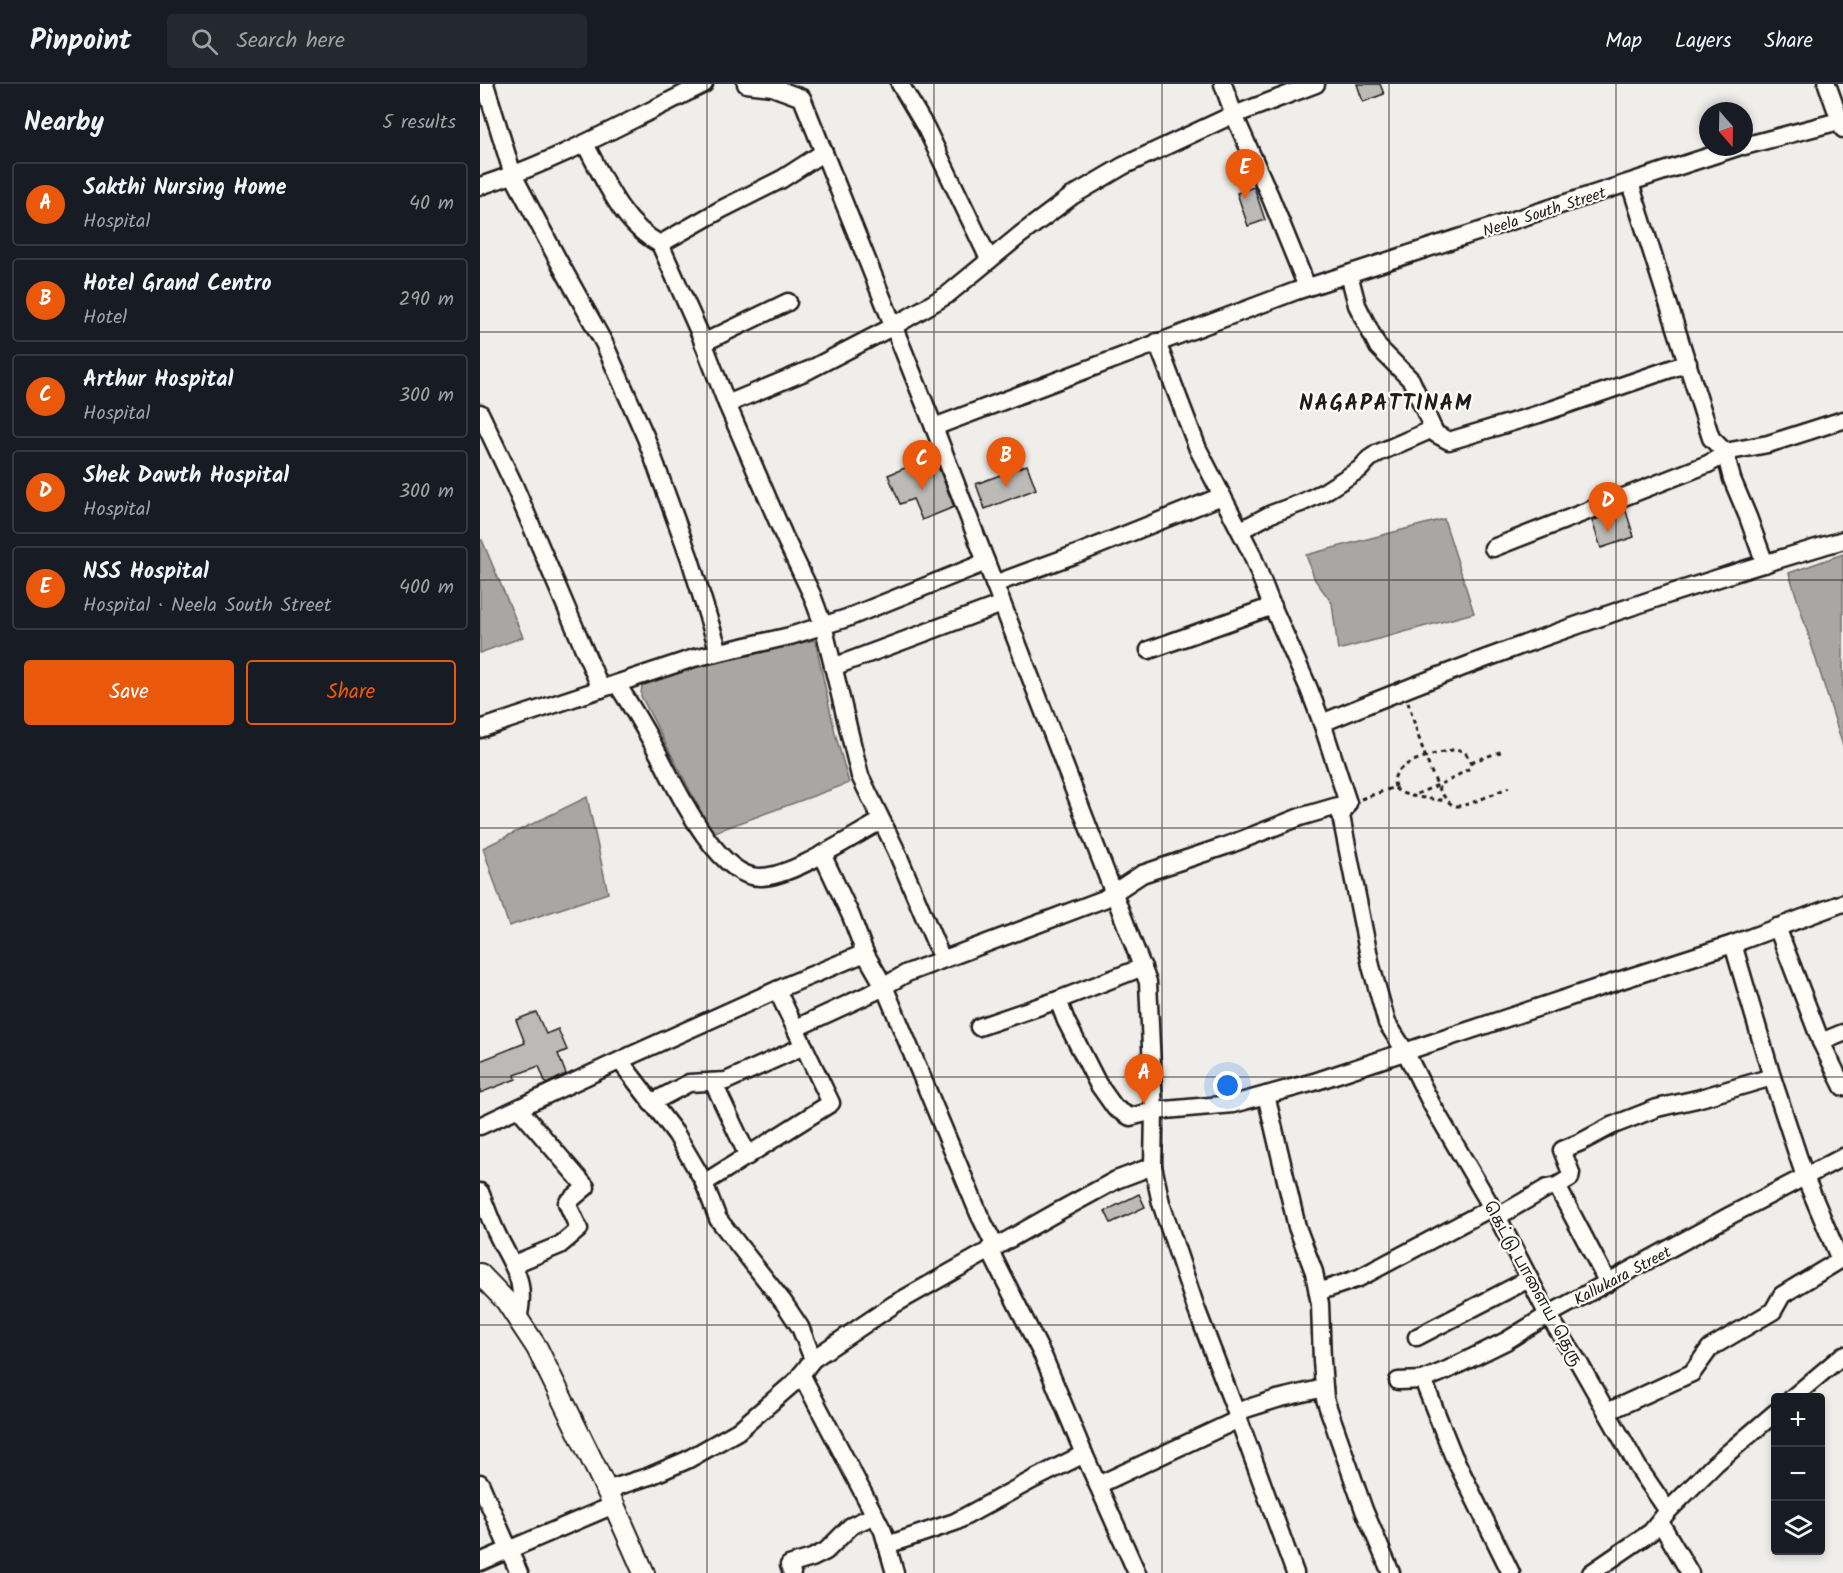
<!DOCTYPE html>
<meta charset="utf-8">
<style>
body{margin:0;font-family:Kalam,"Noto Sans Tamil",sans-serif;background:#242831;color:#f1f3f6}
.controls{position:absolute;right:18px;bottom:18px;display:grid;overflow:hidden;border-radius:6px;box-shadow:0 3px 9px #0003}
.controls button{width:54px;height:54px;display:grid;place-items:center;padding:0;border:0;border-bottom:2px solid #363941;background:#171b24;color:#f1f3f6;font:30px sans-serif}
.compass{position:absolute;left:1219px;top:18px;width:54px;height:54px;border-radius:50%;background:#171b24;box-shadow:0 3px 9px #0003;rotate:160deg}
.you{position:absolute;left:748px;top:1002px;width:21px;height:21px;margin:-15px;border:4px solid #fff;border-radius:50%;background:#1a73e8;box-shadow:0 0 0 9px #1a73e833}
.badge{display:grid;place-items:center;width:39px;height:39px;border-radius:50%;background:#ea580c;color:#fff;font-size:20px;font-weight:700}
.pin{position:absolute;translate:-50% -50px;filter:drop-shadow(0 2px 3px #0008)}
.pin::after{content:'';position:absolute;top:32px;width:21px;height:18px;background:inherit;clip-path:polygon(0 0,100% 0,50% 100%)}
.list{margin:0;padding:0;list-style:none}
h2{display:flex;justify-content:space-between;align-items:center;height:78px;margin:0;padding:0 24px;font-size:26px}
h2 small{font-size:20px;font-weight:400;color:#9ea1a6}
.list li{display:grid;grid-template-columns:39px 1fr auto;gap:18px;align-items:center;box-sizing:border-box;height:84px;margin:0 12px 12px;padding:0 12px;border:2px solid #363941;border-radius:6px}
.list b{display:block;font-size:22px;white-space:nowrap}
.list p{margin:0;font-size:20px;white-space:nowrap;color:#9ea1a6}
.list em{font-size:20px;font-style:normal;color:#9ea1a6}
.actions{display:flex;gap:12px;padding:18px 24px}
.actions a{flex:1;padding:14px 0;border:2px solid #ea580c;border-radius:6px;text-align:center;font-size:21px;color:#ea580c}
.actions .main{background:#ea580c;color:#fff}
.icon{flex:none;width:33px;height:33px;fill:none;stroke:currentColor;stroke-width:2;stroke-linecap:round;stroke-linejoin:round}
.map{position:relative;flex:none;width:1363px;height:1489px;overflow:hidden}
header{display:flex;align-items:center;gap:36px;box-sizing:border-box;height:84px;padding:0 30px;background:#171b24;border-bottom:2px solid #363941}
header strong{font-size:28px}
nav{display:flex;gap:33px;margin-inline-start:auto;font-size:21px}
.search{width:420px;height:54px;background:#242831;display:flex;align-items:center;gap:15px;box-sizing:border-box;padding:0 21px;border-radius:6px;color:#9ea1a6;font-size:22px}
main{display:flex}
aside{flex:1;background:#171b24}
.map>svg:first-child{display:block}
</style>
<header>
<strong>Pinpoint</strong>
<div class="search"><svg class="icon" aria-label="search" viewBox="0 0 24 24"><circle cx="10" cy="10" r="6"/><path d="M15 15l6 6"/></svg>Search here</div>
<nav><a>Map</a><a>Layers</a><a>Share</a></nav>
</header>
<main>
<aside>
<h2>Nearby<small>5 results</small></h2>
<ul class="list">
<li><span class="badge">A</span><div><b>Sakthi Nursing Home</b><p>Hospital</p></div><em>40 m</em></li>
<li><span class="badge">B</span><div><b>Hotel Grand Centro</b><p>Hotel</p></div><em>290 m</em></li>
<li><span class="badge">C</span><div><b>Arthur Hospital</b><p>Hospital</p></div><em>300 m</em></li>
<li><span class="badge">D</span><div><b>Shek Dawth Hospital</b><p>Hospital</p></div><em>300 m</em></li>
<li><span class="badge">E</span><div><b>NSS Hospital</b><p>Hospital · Neela South Street</p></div><em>400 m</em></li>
</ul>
<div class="actions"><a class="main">Save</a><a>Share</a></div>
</aside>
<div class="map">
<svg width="1363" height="1489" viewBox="0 0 1363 1489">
<rect width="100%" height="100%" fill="#f0eeea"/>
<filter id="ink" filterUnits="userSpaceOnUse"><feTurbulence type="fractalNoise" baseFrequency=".0167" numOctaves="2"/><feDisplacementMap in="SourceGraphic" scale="12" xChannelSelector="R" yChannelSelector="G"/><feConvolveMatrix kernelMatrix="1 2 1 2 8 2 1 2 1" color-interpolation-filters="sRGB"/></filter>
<g filter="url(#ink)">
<g fill="#a8a7a3" stroke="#706f6d" stroke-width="1.5">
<path d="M964,435L994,529L858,566L852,519L835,496L826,471Z"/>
<path d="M0,456H2L43,553L0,569Z"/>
<path d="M1363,470V662L1309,489Z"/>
<path d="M335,556L355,649L369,699L232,749L161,612L162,600L227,580Z"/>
<path d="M107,713L128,809L29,842L3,764Z"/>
</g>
<g fill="#bbbab6" stroke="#1c1c1c" stroke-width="1.5">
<path d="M877,0H900L904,10L883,18Z"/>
<path d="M774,103L785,136L768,142L757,109Z"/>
<path d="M454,372L474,423L442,436L433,415L420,420L408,391Z"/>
<path d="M547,381L556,405L505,425L496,400Z"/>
<path d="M1145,424L1154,453L1121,464L1112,437Z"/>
<path d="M56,928L66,950L78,945L87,966L78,970L86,990L66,1000L59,982L35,991L36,995L0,1009V977L45,959L36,936Z"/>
<path d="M659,1110L665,1123L631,1139L625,1127Z"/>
</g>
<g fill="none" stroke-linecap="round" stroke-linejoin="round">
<defs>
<g id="minor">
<path d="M5,0L33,91L78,176L124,259L166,354L210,475L239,568"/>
<path d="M266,0L292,3L322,14L454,343L668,898L674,1027L673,1082L681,1119L716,1224L756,1328L815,1489"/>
<path d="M420,0L446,44L509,175"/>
<path d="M743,0L754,31L790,112L827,203"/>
<path d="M1347,0L1363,45"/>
<path d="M105,60C125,97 142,140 180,160L242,125L302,95L344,68"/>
<path d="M1264,62L1363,36"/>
<path d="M1150,99L1231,354L1245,368L1288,360L1363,336"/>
<path d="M0,102C78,77 150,36 224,0"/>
<path d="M180,160L220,250L247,320L304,452L332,511L343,541L380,692L416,766L462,875"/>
<path d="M869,190L877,221L898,263L931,296L953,345L956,350L969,357L1059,330L1208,279"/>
<path d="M677,258L718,365L771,468L790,517L829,605L842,639L868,719L861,732L891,882L907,939L925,967L952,1021L1018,1134L1068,1231L1099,1279L1158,1383L1188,1427"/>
<path d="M223,259L308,218"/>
<path d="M247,320L329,286L414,242L467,211L540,151L592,112L643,82L746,34L836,0"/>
<path d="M0,329L34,401L121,605"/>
<path d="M454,343L816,207L1258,63"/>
<path d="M1245,368L1252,395L1268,433L1285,480"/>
<path d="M761,446L791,430L821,419L844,408L880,385L889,375L898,369L953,345"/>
<path d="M1013,464L1228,380L1240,373L1245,368"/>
<path d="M514,500L602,468L742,412"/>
<path d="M669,566L793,522"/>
<path d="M353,583L522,520"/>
<path d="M137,600C152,623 166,647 179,671C196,704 238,795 281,793C314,792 371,753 401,737"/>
<path d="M842,639C974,584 1109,535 1245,492C1284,479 1324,468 1363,456"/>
<path d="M0,645L214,574L310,552L367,534L506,478"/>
<path d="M342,770L371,832L385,869L404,902L499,1130L515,1162"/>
<path d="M1297,843L1341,958L1363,1003"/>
<path d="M578,916L586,937L618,1000L635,1024L650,1033L674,1027L753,1020L834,998L1147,894L1253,860L1363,819"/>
<path d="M499,943L578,916L663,883"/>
<path d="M316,944L394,908L427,889L624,815L662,790L751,760L820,733L868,719"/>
<path d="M1341,958L1363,949"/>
<path d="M140,977L196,1050L223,1096L238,1135L304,1219L320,1243L333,1275"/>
<path d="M233,998L268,1072"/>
<path d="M786,1011L817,1143L834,1188L840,1220L842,1277L845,1315L884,1426L911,1489"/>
<path d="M171,1019L209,999L246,997L324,962"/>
<path d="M0,1042L154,970L308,901L385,869"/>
<path d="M224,1099L351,1019L297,906"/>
<path d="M1077,1102L1128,1199"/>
<path d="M0,1108C6,1123 11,1138 18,1152C34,1185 47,1196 38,1235"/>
<path d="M1017,1133L1067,1104L1077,1102L1090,1094L1091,1089L1082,1066L1101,1058L1131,1042L1177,1024L1217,1015L1292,993"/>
<path d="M509,1165L564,1274L604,1370L657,1489"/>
<path d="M34,1180L80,1161L99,1145L87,1119L106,1103L39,1025"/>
<path d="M838,1208L879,1194L1011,1124"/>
<path d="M937,1253L1049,1195"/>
<path d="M321,1290L403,1447L415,1489"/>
<path d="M943,1296L973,1371L1031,1489"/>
<path d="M918,1297L943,1296L967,1286L1026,1257L1068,1231L1251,1131L1363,1073"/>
<path d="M1312,1314L1363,1271"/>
<path d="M756,1328L797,1315L844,1304"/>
<path d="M1127,1328L1212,1289L1230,1264L1293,1227L1302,1211L1360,1176L1325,1093L1292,993L1253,860"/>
<path d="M0,1399L39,1489"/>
<path d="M618,1401L759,1335"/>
<path d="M126,1406L170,1392L207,1376L258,1347L317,1296L333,1275L413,1221L579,1127L636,1096L673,1082"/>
<path d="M1180,1438L1210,1489"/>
<path d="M407,1461L475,1438L554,1395L604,1370"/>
<path d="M0,1478L134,1421"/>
<path d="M312,1489L309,1481L332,1474L346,1467L371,1442L395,1431"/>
<path d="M1111,1489L1171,1448L1188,1427L1235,1380L1296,1328"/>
</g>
<path id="major" d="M0,1190L26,1217L57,1264L134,1421L164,1489"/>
</defs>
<use href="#minor" stroke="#1c1c1c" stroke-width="21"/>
<use href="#major" stroke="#1c1c1c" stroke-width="24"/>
<g stroke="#1c1c1c" stroke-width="3" stroke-dasharray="4.5 4.5" stroke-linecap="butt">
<path d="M928,618C934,637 956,720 976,722C986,723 1018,708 1029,703"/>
<path d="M991,678L1023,667"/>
<path d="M915,704C923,714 952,714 965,717"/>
<path d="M881,715L915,703C907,677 958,670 976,665L985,668L991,678L990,684L970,696L932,712"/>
</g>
<use href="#minor" stroke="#fdfcf7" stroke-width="16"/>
<use href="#major" stroke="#fdfcf7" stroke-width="20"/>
</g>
</g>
<path fill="none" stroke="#1c1c1c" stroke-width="1.5" stroke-opacity="0.55" d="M227,0V1489M454,0V1489M682,0V1489M909,0V1489M1136,0V1489M0,248H1363M0,496H1363M0,744H1363M0,993H1363M0,1241H1363"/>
<g text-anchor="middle" stroke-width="4.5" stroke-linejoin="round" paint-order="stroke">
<g font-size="16" fill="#1c1c1c" stroke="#fdfcf7">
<text transform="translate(1064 127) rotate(-18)" y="6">Neela South Street</text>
<text transform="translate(1142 1191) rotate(-28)" y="6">Kallukara Street</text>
<text transform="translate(1054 1199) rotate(61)" y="6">கெட்டு பாளைய தெரு</text>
</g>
<g font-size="22" font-weight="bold" letter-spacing="1.5" fill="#1c1c1c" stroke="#fdfcf7">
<text x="906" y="326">NAGAPATTINAM</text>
</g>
</g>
</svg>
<div class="controls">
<button>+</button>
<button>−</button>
<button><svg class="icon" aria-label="layers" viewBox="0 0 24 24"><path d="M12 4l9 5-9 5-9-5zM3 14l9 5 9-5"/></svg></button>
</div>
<svg class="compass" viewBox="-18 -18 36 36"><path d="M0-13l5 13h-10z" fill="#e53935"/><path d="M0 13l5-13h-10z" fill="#9ea1a6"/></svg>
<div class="you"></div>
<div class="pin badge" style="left:664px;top:1020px">A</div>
<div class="pin badge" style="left:526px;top:403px">B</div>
<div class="pin badge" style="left:442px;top:406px">C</div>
<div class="pin badge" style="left:1128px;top:448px">D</div>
<div class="pin badge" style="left:765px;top:115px">E</div>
</div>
</main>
